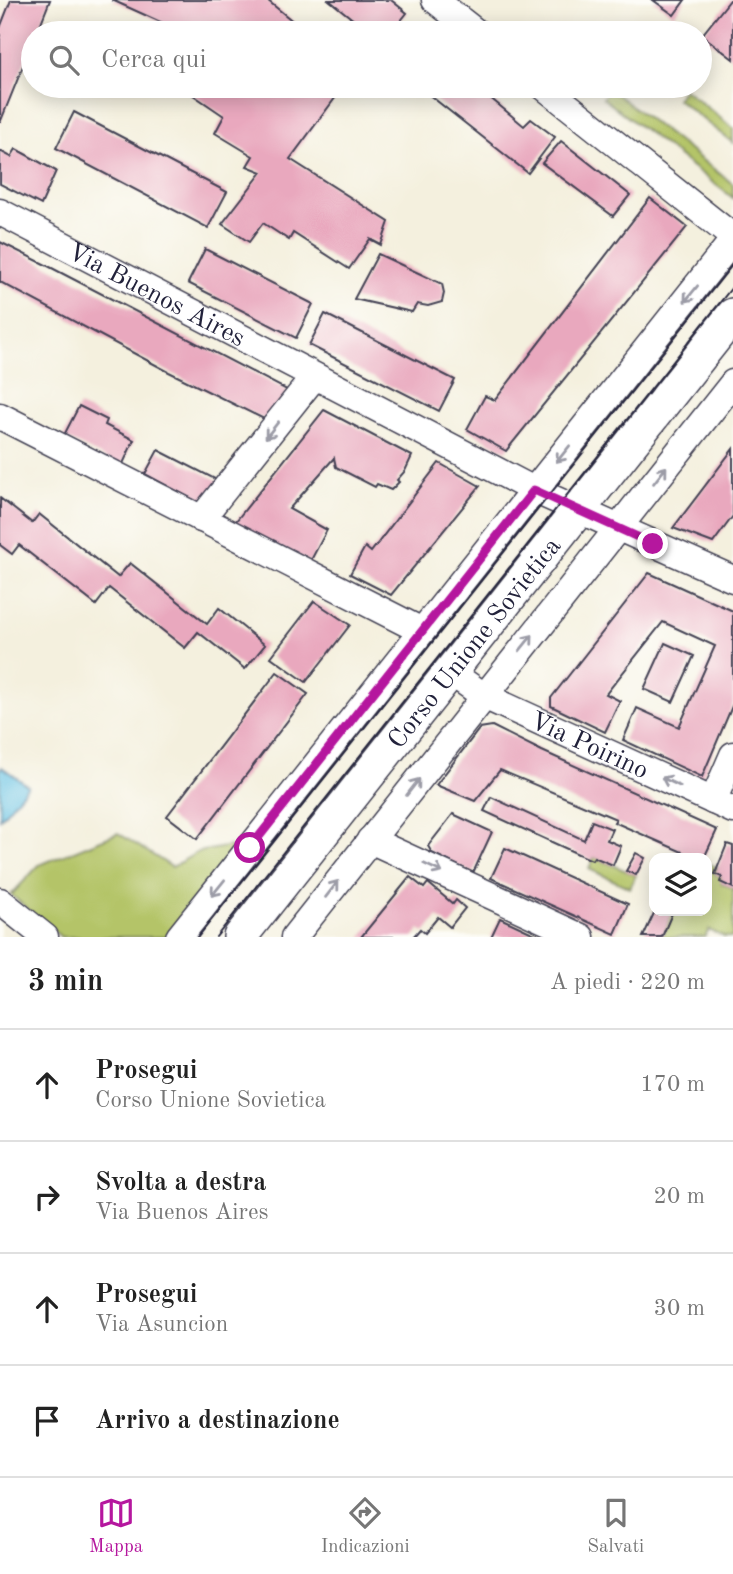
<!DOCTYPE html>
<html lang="it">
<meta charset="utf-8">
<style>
body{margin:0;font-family:"Old Standard TT",serif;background:#f2f2f2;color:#222}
.controls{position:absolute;right:21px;bottom:21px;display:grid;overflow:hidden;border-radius:14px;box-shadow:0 4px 18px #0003}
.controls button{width:63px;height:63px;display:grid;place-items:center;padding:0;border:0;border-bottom:2px solid #e0e0e0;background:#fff;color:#222;font:35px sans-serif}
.stop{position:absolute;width:21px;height:21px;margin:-16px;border:5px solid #b5179e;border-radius:50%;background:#fff}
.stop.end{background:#b5179e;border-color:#fff;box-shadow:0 2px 7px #0008}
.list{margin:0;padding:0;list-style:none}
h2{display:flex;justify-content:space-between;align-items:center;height:91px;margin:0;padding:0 28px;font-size:30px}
h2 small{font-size:23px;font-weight:400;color:#767676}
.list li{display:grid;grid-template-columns:46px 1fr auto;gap:21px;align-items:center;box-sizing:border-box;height:112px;padding:0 28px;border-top:2px solid #e0e0e0}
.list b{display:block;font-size:26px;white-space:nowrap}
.list p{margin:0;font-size:23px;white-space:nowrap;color:#767676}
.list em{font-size:23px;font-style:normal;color:#767676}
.icon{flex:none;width:38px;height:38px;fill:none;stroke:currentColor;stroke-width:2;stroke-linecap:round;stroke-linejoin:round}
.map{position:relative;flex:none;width:733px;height:937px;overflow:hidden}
.search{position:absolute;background:#fff;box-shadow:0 4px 18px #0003;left:21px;right:21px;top:21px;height:77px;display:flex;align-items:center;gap:18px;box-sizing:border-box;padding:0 24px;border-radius:38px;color:#767676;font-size:26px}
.sheet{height:539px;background:#fff}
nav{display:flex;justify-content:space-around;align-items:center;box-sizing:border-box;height:98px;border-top:2px solid #e0e0e0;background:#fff;font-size:19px;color:#767676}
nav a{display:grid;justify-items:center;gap:4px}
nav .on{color:#b5179e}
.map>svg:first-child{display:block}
</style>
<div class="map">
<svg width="733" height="937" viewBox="0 0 733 937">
<rect width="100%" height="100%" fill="#fdfcf7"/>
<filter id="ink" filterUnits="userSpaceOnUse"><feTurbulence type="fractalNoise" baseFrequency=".0143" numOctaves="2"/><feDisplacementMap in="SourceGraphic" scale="14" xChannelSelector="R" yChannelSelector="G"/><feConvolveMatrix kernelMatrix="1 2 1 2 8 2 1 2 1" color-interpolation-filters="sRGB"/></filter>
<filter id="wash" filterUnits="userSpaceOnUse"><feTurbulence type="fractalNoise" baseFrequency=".00686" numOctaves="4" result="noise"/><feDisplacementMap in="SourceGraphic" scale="28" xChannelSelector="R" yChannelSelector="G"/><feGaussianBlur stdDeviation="1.57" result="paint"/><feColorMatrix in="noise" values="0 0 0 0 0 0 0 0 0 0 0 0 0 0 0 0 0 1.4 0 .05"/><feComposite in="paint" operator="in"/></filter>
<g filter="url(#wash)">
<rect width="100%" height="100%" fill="#f4f0de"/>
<g fill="#b4c467" stroke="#6b7351" stroke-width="2">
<path d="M610,89L733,184V198L603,98Z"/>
<path d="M684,89L733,128V143L677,99Z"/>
<path d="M118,833L172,867L198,852L247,843L172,937H61L11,895L39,865Z"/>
<path d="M594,857L636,875L630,888L589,869Z"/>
<path d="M707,863L717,867L715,874L722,877L721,883L733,888V937H724L709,930L705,937H662L673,911H707Z"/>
</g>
<path fill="#66c2e4" stroke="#447290" stroke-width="2" d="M2,767L28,786L0,819V769Z"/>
<g id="blocks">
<g fill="#e9a8be">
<path d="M11,0H50L37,33H33V41L0,123V28Z"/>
<path d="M112,0H267L295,23L288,33H168L163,29L165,24Z"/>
<path d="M329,0H391L407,13L391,33H370Z"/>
<path d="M653,0H685L674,15Z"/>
<path d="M730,0H733V59L702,35Z"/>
<path d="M180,86H344L290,159L389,222L381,245L370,239L349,269L293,233L289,240L263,223L249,242L222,224L262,172L247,166L253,156L215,133L224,116Z"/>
<path d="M418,86H476L524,126L531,119L555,137L528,173Z"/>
<path d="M74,112L227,192L208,228L56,148Z"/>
<path d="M561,141L630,195L613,216L542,163Z"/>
<path d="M16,149L56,171L41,205L0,184V151L11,157Z"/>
<path d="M650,198L687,227L506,451L467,429L485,396L495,400Z"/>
<path d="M0,242L48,266L289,391L268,421L169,372L0,282Z"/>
<path d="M205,249L313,304L296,338L188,283Z"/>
<path d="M378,254L442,284L444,293L442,302L428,306L417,304L412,312L354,299Z"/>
<path d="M325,314L455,380L439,411L309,345Z"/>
<path d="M79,406L107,420L105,425L134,440L122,466L63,437Z"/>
<path d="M324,410L412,456L405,471L397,480L399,482L391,490L377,484L375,487L336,467L334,458L289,509L327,530L310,562L232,526Z"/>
<path d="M733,449V516L713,543L673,528Z"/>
<path d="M158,450L219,481L201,504L145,474Z"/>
<path d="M439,463L480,486L391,595L350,574L365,547L371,552Z"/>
<path d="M0,498L32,523L39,514L118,577L130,563L207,624L219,608L265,645L245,669L198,632L185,648L109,588L96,605L19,545L12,554L0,545Z"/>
<path d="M649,573L733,611V704L702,777L623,740L637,708L679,727L715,646L663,622L606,694L620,701L605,732L551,706V698Z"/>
<path d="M314,601L350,625L306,682L271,657Z"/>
<path d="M665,643L694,656L673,702L644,689Z"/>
<path d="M277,672L308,694L197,839L167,816Z"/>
<path d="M492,726L542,751L717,830L704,858H696L614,822L616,819L500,770L475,801L436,785L480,728Z"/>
<path d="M491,797L584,840L592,821L612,829L607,840L621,846L613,865L594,857L592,860L578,854L484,811Z"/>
<path d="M453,814L492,832L473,873L432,853L428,846Z"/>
<path d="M727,844L733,846V888L720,882L722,877L715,874Z"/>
<path d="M505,848L628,904L615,934L491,878Z"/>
<path d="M636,853L645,858L636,875L626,871Z"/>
<path d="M410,877L424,888L428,883L453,904L456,900L465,908L450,927L438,917L425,933L420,929L413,937H361Z"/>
<path d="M655,911H673L662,937H643Z"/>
<path d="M500,918L541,937H491Z"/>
</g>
</g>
</g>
<g filter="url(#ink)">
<use href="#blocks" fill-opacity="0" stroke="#424153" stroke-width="2"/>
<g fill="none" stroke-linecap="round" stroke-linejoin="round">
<defs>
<g id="minor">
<path d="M435,0L477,33"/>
<path d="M543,86L733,237"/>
<path id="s1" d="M0,212L534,490L733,579"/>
<path d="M0,416L422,631"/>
<path d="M201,519L314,377"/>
<path id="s2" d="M450,672L484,696L733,810"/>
<path d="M713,801L733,755"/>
<path d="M370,840L581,937"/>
<path d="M0,901L45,937"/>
<path d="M179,937L733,240"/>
<path d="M294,937L733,383"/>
</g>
<g id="major">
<path id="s3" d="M240,937L733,315"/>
</g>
</defs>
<use href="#minor" stroke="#424153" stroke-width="29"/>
<use href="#major" stroke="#424153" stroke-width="36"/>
<use href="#minor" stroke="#fff" stroke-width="26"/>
<use href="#major" stroke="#fff" stroke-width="33"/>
<g stroke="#22223b" stroke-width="2">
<path d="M198,937L733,264"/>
<path d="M216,937L733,286"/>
</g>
</g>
<defs><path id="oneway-shaft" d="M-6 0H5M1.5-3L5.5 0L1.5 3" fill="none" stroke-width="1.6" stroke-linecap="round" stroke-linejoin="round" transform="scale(1.75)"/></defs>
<g stroke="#9c9ca7">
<use href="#oneway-shaft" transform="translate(691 294) rotate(129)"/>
<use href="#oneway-shaft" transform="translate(272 430) rotate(128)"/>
<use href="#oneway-shaft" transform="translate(563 454) rotate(129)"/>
<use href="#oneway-shaft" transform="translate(660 475) rotate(-52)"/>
<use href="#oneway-shaft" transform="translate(526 643) rotate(-51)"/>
<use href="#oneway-shaft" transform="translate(671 782) rotate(-155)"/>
<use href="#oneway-shaft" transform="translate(413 787) rotate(-52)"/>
<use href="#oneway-shaft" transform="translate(433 868) rotate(25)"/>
<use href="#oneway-shaft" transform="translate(218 888) rotate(129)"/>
<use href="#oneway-shaft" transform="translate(332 889) rotate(-52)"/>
</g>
</g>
<g fill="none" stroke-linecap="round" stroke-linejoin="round" filter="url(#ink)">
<path stroke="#b5179e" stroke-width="9" d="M250,848L534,490L653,544"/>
</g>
<g text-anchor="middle" stroke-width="5" stroke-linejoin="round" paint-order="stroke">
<g font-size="26" fill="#22223b" stroke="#fdfcf7">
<text dy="9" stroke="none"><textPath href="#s1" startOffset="177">Via Buenos Aires</textPath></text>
<text dy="9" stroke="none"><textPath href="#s3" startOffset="376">Corso Unione Sovietica</textPath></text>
<text dy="9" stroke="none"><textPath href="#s2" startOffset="158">Via Poirino</textPath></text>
</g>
</g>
</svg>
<div class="controls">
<button><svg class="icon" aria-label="layers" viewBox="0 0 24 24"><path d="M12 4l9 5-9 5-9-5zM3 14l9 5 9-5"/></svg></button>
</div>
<div class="stop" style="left:250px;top:848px"></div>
<div class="stop end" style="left:653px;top:544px"></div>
<div class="search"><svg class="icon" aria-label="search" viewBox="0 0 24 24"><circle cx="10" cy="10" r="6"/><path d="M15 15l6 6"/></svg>Cerca qui</div>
</div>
<section class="sheet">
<h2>3 min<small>A piedi · 220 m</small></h2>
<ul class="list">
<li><svg class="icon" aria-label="ahead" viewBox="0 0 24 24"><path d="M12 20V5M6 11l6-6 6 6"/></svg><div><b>Prosegui</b><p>Corso Unione Sovietica</p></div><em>170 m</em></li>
<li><svg class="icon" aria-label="right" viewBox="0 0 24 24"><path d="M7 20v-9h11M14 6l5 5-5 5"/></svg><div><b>Svolta a destra</b><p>Via Buenos Aires</p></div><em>20 m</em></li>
<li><svg class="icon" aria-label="ahead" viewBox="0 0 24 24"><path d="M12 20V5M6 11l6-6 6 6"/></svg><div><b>Prosegui</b><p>Via Asuncion</p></div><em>30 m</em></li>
<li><svg class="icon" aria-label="arrive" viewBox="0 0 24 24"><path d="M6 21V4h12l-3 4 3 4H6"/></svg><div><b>Arrivo a destinazione</b></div></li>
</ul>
</section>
<nav>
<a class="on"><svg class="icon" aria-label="map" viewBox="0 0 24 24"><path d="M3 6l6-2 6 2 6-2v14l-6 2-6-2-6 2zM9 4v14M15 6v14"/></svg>Mappa</a>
<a><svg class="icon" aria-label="directions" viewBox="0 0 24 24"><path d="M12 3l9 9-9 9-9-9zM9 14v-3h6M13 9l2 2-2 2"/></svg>Indicazioni</a>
<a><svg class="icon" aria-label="saved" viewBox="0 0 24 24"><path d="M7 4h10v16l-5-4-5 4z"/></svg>Salvati</a>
</nav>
